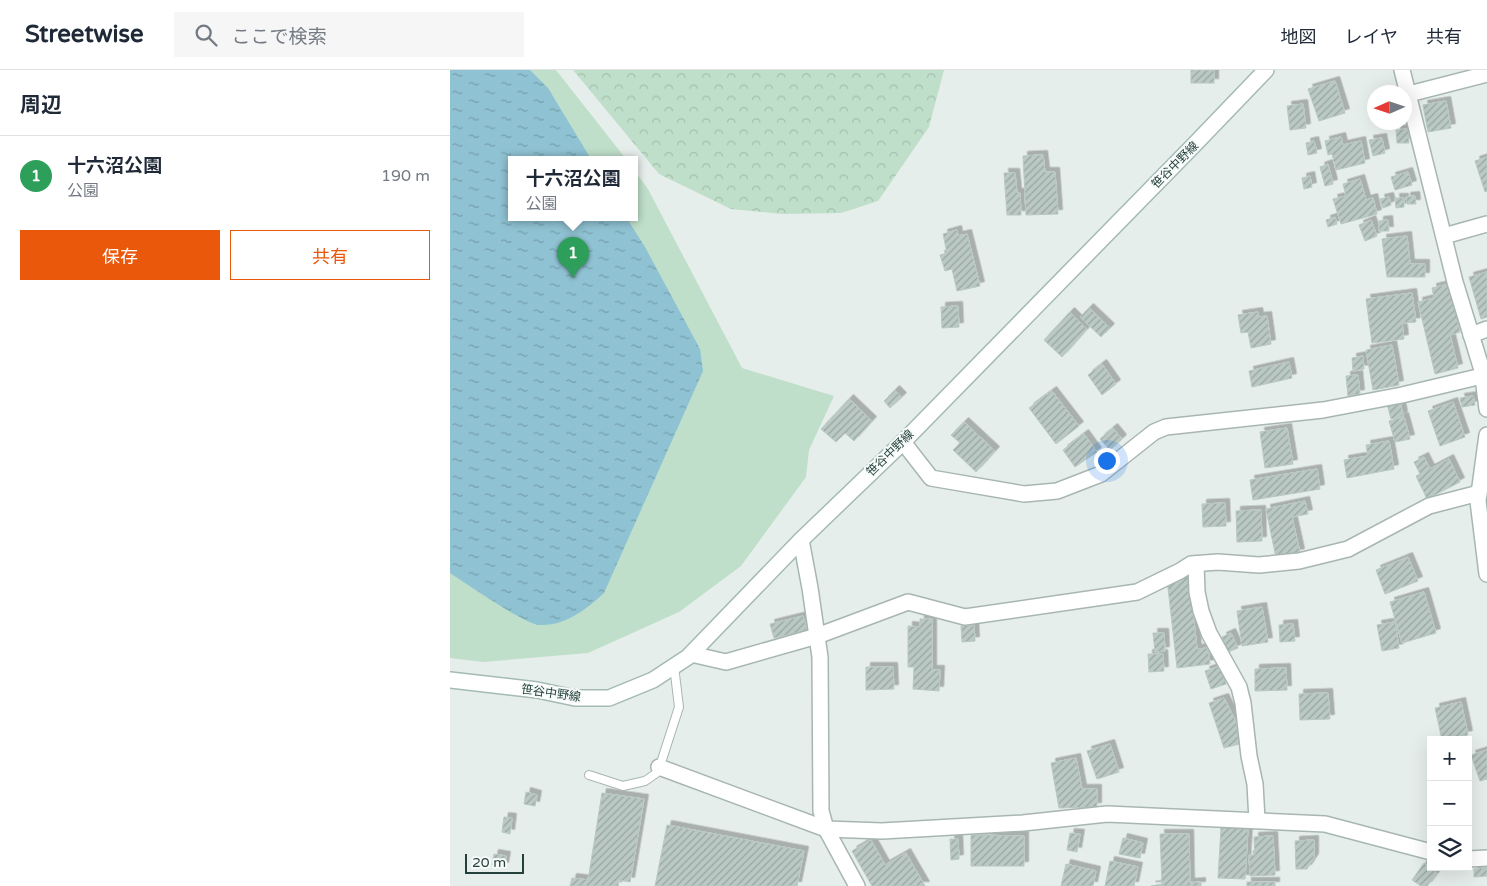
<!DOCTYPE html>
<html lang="ja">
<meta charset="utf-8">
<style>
body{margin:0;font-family:"Varela Round","Noto Sans JP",sans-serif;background:#f6f6f7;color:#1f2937}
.controls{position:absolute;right:15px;bottom:15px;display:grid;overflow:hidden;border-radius:0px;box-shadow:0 5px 20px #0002}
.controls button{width:45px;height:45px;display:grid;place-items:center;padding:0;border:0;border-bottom:1px solid #e0e1e3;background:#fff;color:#1f2937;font:25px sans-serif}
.compass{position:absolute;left:917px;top:15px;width:45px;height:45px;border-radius:50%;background:#fff;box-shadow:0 5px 20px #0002;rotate:267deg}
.scale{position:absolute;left:15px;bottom:12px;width:59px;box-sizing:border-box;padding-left:5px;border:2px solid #24403b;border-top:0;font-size:14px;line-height:18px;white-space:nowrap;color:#24403b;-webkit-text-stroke:4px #f6faf9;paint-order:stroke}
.you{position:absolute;left:656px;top:390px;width:18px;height:18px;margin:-12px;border:4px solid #fff;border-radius:50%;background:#1a73e8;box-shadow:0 0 0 8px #1a73e833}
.badge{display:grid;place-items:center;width:32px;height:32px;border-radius:50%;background:#ea580c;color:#fff;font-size:16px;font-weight:700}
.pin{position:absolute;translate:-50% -41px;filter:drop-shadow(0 1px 2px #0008)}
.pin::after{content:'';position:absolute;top:26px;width:18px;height:15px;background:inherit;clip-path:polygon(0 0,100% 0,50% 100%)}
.popup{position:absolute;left:58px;top:86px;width:130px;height:65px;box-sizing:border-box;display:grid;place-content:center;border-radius:0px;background:#fff;filter:drop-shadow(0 1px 4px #0005);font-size:16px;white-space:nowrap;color:#747a83}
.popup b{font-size:19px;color:#1f2937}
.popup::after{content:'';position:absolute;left:50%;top:100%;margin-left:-10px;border:10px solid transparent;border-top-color:#fff}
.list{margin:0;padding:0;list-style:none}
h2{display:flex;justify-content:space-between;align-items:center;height:65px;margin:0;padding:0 20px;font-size:21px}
h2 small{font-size:16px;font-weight:400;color:#747a83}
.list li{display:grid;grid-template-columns:32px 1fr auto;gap:15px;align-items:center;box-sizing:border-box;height:80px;padding:0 20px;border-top:1px solid #e0e1e3}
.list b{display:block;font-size:19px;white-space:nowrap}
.list p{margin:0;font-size:16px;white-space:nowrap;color:#747a83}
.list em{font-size:16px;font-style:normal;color:#747a83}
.actions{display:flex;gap:10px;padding:15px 20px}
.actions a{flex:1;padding:11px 0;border:1px solid #ea580c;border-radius:0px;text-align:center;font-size:18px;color:#ea580c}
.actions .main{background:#ea580c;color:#fff}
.icon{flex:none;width:28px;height:28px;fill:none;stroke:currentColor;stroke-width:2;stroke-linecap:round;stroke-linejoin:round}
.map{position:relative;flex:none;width:1037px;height:816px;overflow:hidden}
header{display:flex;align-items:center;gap:30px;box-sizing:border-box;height:70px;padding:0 25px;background:#fff;border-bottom:1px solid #e0e1e3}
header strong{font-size:24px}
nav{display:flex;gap:28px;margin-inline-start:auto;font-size:18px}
.search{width:350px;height:45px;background:#f6f6f7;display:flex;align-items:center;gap:12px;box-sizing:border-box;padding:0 18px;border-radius:0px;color:#747a83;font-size:19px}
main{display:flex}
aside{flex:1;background:#fff}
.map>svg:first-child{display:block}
</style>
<header>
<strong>Streetwise</strong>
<div class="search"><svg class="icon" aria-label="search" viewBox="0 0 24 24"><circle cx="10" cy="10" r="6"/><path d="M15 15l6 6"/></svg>ここで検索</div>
<nav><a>地図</a><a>レイヤ</a><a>共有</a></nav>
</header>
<main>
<aside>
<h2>周辺<small></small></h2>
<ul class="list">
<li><span class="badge" style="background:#2e9e5b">1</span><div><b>十六沼公園</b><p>公園</p></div><em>190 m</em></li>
</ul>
<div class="actions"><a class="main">保存</a><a>共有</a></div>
</aside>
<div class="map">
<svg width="1037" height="816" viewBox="0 0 1037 816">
<defs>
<pattern id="forest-crowns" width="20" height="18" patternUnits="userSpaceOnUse" patternTransform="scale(1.25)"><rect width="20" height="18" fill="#bfdfca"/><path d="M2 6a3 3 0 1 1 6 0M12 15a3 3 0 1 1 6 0" fill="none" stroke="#a4c0ae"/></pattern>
<pattern id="water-ripples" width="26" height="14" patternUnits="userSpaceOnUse" patternTransform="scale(1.25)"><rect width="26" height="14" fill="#8fc2d2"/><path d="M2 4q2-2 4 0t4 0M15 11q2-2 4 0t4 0" fill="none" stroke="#759fac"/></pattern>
<pattern id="building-hatch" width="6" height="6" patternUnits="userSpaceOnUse" patternTransform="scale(1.25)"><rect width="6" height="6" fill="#bbc9c4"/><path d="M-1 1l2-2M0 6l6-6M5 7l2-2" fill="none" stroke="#98a5a0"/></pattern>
<filter id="shadow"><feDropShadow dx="4.5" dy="-4.5" stdDeviation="0" flood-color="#0004"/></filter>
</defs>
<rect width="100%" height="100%" fill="#e6eeeb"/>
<path fill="url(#forest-crowns)" d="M123,0H494L479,57L428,131L391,143L333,144L281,139L209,104Z"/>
<path fill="#bfdfca" d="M0,0H106L176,89H62V147H184V100L198,119L292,298L384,326L359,380L356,407L291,496L229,542L138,583L33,592L0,588Z"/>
<path fill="url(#water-ripples)" d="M0,0H80L98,18L141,89H62V147H176L195,177L250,279L253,301L154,523C137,539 115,556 90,555C74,554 17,514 0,503Z"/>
<g fill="url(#building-hatch)" stroke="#b8c8c3" filter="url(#shadow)">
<rect x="741" y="0" width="23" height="13"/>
<path d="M885,11L895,43L869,51L858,19Z"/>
<path d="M996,31L1001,58L978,62L973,35Z"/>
<path d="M853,34L856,58L840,60L837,36Z"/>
<path d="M958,59L959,73H947L946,60Z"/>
<path d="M891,67L893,75L911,71L915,93L886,100L882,84L878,85L875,71Z"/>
<path d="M932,68L935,83L923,86L919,70Z"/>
<path d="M864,71L867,83L858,85L856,73Z"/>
<path d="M593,85L595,102H605L608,144L576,145L573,86Z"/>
<path d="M1037,87V121L1035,122L1025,91Z"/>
<path d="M878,94L883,114L875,116L870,97Z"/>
<path d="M958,102L962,115L945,120L941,107Z"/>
<path d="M554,103H565L567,123H570L571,145H557Z"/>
<path d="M860,106L862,117L854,119L852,108Z"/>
<path d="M910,109L916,130L923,128L927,144L891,154L883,129L896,126L893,114Z"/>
<path d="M965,126L966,134H957L956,127Z"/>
<path d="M939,127L941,135L933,138L930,129Z"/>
<path d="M945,128H954V137L946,138Z"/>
<path d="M885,147L887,154L878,157L876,150Z"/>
<path d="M921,150L927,166L915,171L909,155Z"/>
<path d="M938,150L939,161H929V151Z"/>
<path d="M507,160L508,166L517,164L530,216L507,221L502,199L495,201L490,185L497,183L493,164Z"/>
<path d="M957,166L960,194H975V207H937L932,169Z"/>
<path d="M1037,202V247L1031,249L1019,207Z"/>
<path d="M999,214L1010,262L1000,265L1008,298L985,304L968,232L984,228L982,218Z"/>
<path d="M962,223L966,252L952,253L954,269L922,273L916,229Z"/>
<path d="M508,236L509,257L492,258L491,237Z"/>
<path d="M639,238L660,258L651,267L630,247Z"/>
<path d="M620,242L637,259L612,287L594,270Z"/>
<path d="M808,242L809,247L817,246L821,274L801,278L798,262L791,263L788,245Z"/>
<path d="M942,275L949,315L923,320L916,280Z"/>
<path d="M913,286L914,299L903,301L902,288Z"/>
<path d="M839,292L842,308L802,317L799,301Z"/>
<path d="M652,294L666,314L652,325L638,305Z"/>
<path d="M908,305L910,324L898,326L896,306Z"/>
<path d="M445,320L452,327L440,338L434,331Z"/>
<path d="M602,321L629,356L606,374L579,338Z"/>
<path d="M1023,326L1025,335L1012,337L1010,328Z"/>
<path d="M399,329L422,351L404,371L395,363L386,372L371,359Z"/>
<path d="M950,331L953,346L941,349L937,334Z"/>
<path d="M1003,332L1015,367L990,376L978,341Z"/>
<path d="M954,347L960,369L945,372L939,351Z"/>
<path d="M514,352L545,381L526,402L503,380L510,373L501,365Z"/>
<path d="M663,358L672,369L660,380L650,369Z"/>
<path d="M837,358L843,394L815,398L810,362Z"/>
<path d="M634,364L647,382L625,397L613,380Z"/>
<path d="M939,371L944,399L897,408L894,390L918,386L916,375Z"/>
<path d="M974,387L980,399L999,389L1010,412L977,429L966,406L970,404L964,392Z"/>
<path d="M867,399L870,419L803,430L800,410Z"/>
<path d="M855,431L858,444L842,447L850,483L826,488L816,439Z"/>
<path d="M775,433L776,456L753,457L752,434Z"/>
<path d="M811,440L812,471L787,472L786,441Z"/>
<path d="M958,487L968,511L935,524L926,500Z"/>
<path d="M739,506L747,579L758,578L760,594L727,598L717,509Z"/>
<path d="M974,522L986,563L952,573L940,532Z"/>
<path d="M812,537L818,572L792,576L787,541Z"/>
<path d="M353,546L357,560L324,568L320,554Z"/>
<path d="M470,549H482V600H490L489,621L463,619L464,597H458V556L470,557Z"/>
<path d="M945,552L949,578L932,581L927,555Z"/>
<path d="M843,554L845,571L830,572L829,555Z"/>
<path d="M524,555L525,571L512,572L511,556Z"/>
<path d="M703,563H714L715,581L705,582Z"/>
<path d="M781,563L788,578L778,582L772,567Z"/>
<path d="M698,584H713L714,601L699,602Z"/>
<path d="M770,596L776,614L761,619L755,601Z"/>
<path d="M416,597H443L444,619L416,620Z"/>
<path d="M836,598L837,620L805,621V599Z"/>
<path d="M878,623L880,649L850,650L849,624Z"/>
<path d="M774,628L786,652L789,674L774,678L759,633Z"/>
<path d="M1011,632L1018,665L992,670L985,638Z"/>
<path d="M660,674L669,702L647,709L637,681Z"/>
<path d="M1037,680V709L1030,711L1021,685Z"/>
<path d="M626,688L632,719H647V737L609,738L601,693Z"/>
<path d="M76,722L87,725L85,736L74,734Z"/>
<path d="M152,723L194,729L180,812L169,810L168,816H120L122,808L138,810Z"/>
<path d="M54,747L62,748L60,764L52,762Z"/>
<path d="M217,755L354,781L347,816H205Z"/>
<path d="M771,757L798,759L795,809L768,808Z"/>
<path d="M620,763L630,764L627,782L617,780Z"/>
<path d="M710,764H739L740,813L751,812V816H701L712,814Z"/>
<path d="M521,765L574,766V796H521Z"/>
<path d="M823,766L825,805L800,806L799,785H805L804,767Z"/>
<path d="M673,768L693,773L690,788L669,784Z"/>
<path d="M500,769H508L509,789L501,790Z"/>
<path d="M421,770L435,795L456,783L475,816H422L402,781Z"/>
<path d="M864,770V788L857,799H846L845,771Z"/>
<path d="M44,784L56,786L54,797L42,795Z"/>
<path d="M660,791L688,797L684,816H655Z"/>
<path d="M974,793L987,803L977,816H971L962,810Z"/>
<path d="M616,794L646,801L643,816H611Z"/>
<path d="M1037,798V806L1024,807V799Z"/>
<rect x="797" y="812" width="28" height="4"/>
</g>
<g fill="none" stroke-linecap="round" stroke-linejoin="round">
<defs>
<path id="lane" d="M139,705L173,716L195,711L208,702L229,637L224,596"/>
<g id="street">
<path d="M952,0L1005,212L1032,300L1037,339"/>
<path d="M959,24L1037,4"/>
<path d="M994,166L1037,154"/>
<path d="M1021,265L1037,259"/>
<path d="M1037,365L1028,431L1037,504"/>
<path d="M453,372L481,408L574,424L607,421L651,404L704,362L716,357L873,340L952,325L1032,306"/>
<path d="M351,470L360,518L370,587L371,741L376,759L407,816"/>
<path d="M746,494L747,522L751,541L759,563L789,617L793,633L799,686L805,714L807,750"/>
<path d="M241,584L276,592L367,566L458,532L515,547L687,522L730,501L741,494L768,492L809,495L849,491L898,479L979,436L1029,423"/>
<path d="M209,697L376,759L432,761L573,753L657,744L875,754L981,782"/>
<path d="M1018,789L1037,788"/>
</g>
<path id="secondary" d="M0,610L87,620L125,628H159L203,610L238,587L351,470L453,372L743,76L816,0"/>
</defs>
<use href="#lane" stroke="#a8b6b3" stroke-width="10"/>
<use href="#street" stroke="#a8b6b3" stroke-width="18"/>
<use href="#secondary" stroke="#a4bab4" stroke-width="18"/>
<use href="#lane" stroke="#fff" stroke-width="8"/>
<use href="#street" stroke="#fff" stroke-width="15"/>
<use href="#secondary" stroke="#fff" stroke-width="15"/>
</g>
<g text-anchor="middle" stroke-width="4" stroke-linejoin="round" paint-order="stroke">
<g font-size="12" fill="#24403b" stroke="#f6faf9">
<text transform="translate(725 95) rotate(-45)" y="4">笹谷中野線</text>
<text transform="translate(440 383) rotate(-44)" y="4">笹谷中野線</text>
<text transform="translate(101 623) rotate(8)" y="4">笹谷中野線</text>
</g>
</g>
</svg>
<div class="controls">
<button>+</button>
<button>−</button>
<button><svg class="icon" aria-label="layers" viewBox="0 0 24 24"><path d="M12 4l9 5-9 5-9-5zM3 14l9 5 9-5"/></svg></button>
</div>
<svg class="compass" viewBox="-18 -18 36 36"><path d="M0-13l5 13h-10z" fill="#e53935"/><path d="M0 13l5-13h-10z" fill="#747a83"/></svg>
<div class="scale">20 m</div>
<div class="you"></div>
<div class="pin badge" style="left:123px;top:208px;background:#2e9e5b">1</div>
<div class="popup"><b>十六沼公園</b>公園</div>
</div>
</main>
